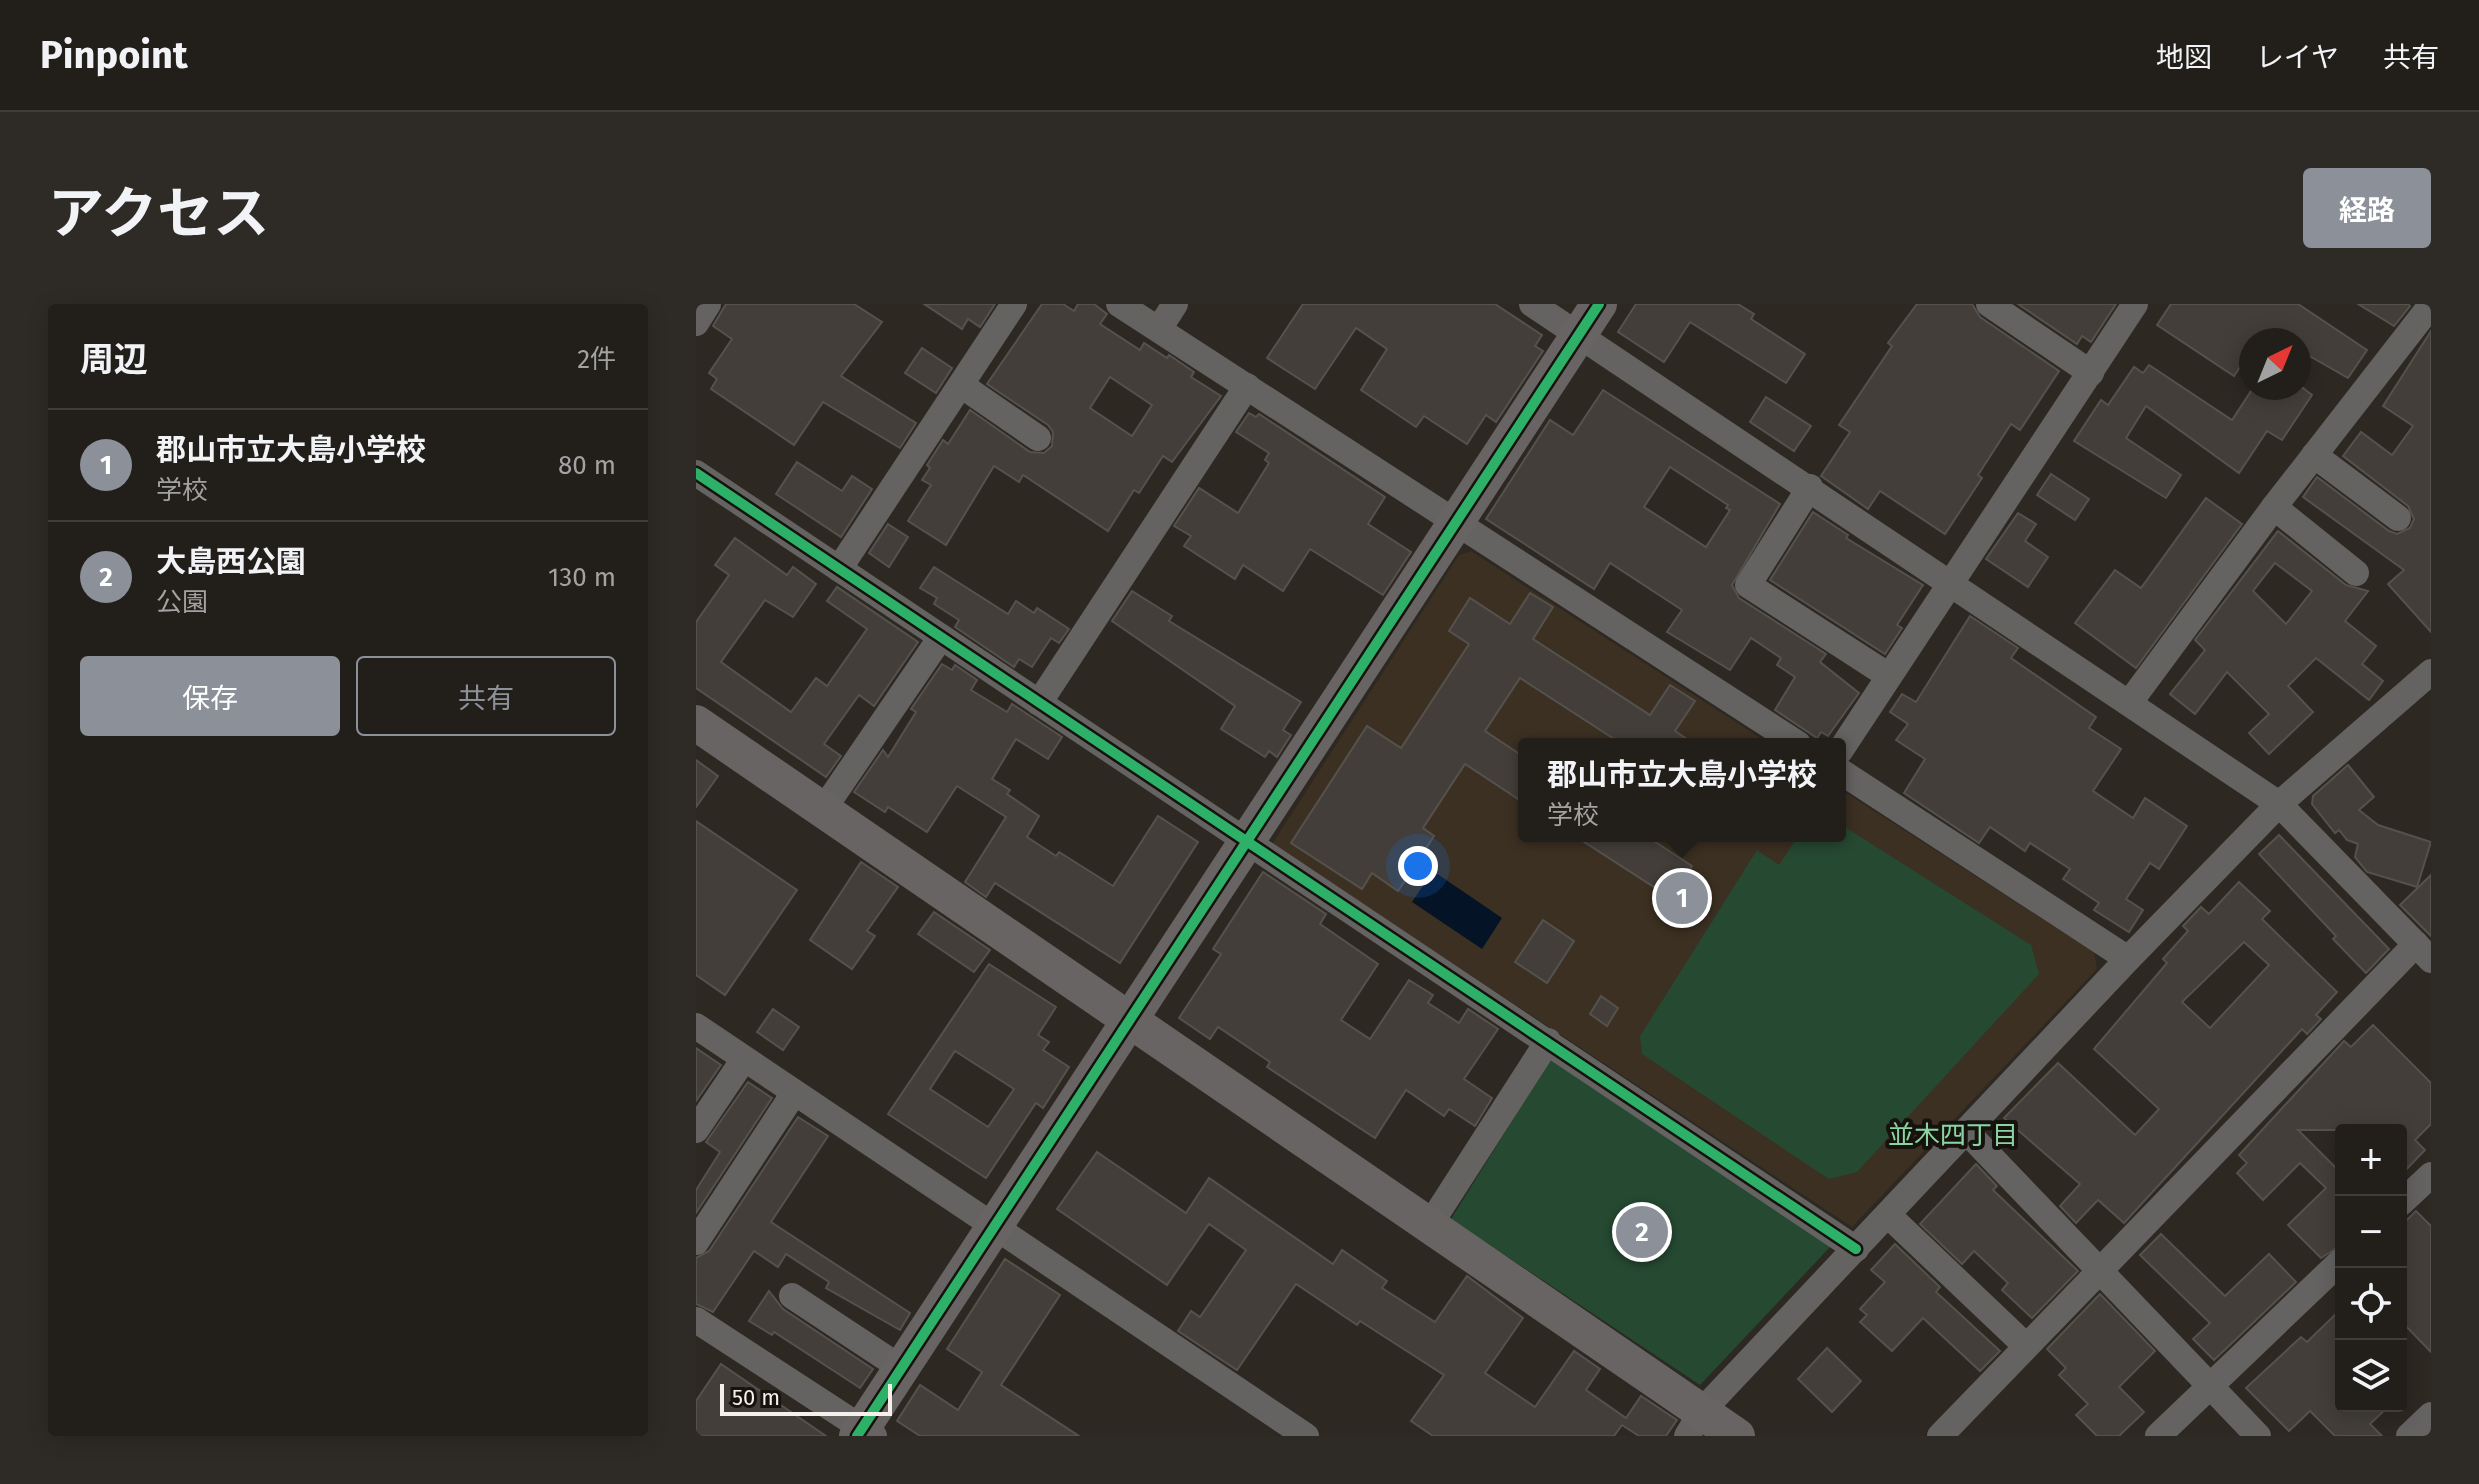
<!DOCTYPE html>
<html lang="ja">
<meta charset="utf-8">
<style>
body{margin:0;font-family:"Fira Sans","Noto Sans JP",sans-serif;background:#2e2b27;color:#f1f3f6}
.controls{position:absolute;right:24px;bottom:24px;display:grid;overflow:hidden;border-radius:8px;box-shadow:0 4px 20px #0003}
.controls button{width:72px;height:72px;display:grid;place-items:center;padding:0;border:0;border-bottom:2px solid #3f3c39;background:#221e1a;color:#f1f3f6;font:40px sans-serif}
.compass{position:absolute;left:1543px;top:24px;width:72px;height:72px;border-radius:50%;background:#221e1a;box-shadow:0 4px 20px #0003;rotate:43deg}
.scale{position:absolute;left:24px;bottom:20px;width:172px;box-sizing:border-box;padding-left:8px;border:4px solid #f6f0ea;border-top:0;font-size:22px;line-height:28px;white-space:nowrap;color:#f6f0ea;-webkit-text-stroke:6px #16120e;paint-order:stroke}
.you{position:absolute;left:722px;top:562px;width:28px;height:28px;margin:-20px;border:6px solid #fff;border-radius:50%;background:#1a73e8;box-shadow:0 0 0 12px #1a73e833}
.badge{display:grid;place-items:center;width:52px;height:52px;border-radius:50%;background:#8c9099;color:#fff;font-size:26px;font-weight:700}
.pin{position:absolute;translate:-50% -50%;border:4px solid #fff;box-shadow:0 2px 8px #0006}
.popup{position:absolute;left:822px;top:434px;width:328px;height:104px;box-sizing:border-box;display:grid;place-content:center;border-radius:8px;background:#221e1a;filter:drop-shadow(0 2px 6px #0005);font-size:26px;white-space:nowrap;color:#a2a2a2}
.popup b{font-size:30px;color:#f1f3f6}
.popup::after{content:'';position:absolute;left:50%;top:100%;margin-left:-16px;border:16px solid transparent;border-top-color:#221e1a}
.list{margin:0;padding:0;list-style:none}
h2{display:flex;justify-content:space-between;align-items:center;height:104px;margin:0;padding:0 32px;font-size:34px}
h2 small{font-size:26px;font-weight:400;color:#a2a2a2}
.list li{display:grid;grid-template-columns:52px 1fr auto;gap:24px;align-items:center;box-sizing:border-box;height:112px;padding:0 32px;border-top:2px solid #3f3c39}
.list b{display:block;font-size:30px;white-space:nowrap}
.list p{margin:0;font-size:26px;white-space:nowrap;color:#a2a2a2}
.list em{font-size:26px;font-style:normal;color:#a2a2a2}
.actions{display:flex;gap:16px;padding:24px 32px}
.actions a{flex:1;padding:18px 0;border:2px solid #8c9099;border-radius:8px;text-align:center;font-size:28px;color:#8c9099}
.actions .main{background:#8c9099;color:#fff}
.icon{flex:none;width:44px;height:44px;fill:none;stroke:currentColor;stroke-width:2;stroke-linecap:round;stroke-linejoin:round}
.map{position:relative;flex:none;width:1735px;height:1132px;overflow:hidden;border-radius:8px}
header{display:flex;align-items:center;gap:48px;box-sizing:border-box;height:112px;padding:0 40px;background:#221e1a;border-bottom:2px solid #3f3c39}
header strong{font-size:38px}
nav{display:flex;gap:44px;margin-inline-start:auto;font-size:28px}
.intro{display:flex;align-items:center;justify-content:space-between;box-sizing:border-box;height:192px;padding:0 48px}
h1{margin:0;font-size:56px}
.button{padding:20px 36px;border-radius:8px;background:#8c9099;color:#fff;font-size:28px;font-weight:700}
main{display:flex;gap:48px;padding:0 48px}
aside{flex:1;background:#221e1a;border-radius:8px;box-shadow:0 4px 20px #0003}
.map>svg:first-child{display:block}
</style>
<header>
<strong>Pinpoint</strong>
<nav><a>地図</a><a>レイヤ</a><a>共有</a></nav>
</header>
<div class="intro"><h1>アクセス</h1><a class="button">経路</a></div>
<main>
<aside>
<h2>周辺<small>2件</small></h2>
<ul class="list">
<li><span class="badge">1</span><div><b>郡山市立大島小学校</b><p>学校</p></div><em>80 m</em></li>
<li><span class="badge">2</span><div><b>大島西公園</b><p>公園</p></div><em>130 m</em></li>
</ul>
<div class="actions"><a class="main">保存</a><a>共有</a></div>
</aside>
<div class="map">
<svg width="1735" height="1132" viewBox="0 0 1735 1132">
<rect width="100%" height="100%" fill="#2d2822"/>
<path fill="#3c3022" d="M775,247L1074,440H828V532H1144V485L1398,648L1401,665L1156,923L576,540L763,251Z"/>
<g fill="#264932">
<path d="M1144,520L1335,641L1343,670L1161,868L1133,875L946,750L944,732L1061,546L1083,561L1102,532H1144Z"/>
<path d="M856,753L1136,941L1004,1081L755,915Z"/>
</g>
<path fill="#041325" d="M737,567L806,614L786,645L716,598Z"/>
<g fill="#433e39" stroke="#55514c" stroke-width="2" fill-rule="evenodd">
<path d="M30,0H158L186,18L145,72L220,119L204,144L127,98L98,141L15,85L21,75L13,69L36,35L17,22Z"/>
<path d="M228,0H299L284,23L272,15L266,25Z"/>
<path d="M346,0H367L378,7L382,0H398L411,10L404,20L444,46L448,39L471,54L473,51L498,68L495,73L525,92L476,158L467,152L443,189L438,186L412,227L327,171L323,178L298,162L250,241L212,217L235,181L226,176L234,164L231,161L247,136L252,140L274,106L334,148L348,149L356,142L357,128L352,121L291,80ZM414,73L456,101L436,132L394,104Z"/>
<path d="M607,0H799L846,31L839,42L847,47L800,118L790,111L771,140L728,112L720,123L665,86L691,45L660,24L619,85L571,54Z"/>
<path d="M940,0H1042L1058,10L1055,15L1109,50L1090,79L994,18L968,58L922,28Z"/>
<path d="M1221,0H1276L1284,13L1363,67L1324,126L1315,120L1282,171L1286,174L1249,230L1184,187L1172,205L1125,172L1154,128L1143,121L1196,42L1192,39Z"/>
<path d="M1322,0H1420L1395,38L1386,32L1381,40Z"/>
<path d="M1475,0H1602L1671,46L1652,74L1603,46V36H1555V46L1538,72L1461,21Z"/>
<path d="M1662,0H1712L1714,2L1698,22Z"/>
<path d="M1735,27V328L1692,280L1708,266L1607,193L1621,173L1693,227L1701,230L1714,224L1718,215L1712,202L1647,152L1665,128L1696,151L1717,122L1687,102Z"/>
<path d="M226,44L256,64L240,89L209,69Z"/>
<path d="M1453,61L1536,116L1557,84H1607L1616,91L1586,136L1571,127L1543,169L1450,102L1430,134L1485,171L1470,194L1378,137L1405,96L1412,101L1438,63L1447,69Z"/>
<path d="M907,86L1084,200L1036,281L1043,294L1130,350L1124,358L1163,389L1132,432L1125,428L1121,434L1079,406L1099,373L1081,361L1085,354L1055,334L1034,366L971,328L986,306L914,259L898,285L790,215L854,116L877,131ZM974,163L1032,201L1030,204L1034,206L1010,243L948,203Z"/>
<path d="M1070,93L1115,122L1098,147L1054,118Z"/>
<path d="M553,109L560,113L563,110L689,193L672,220L715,248L687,291L614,245L587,287L547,261L539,275L488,242L495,232L478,222L503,184L542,209L573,159L569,156L573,149L540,128Z"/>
<path d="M101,158L146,187L156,172L176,185L145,233L80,190Z"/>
<path d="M1355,170L1393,195L1379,216L1341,191Z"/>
<path d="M1510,194L1546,220L1440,364L1379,319L1419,266L1445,284Z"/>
<path d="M1117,208L1152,231L1150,234L1227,281L1201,321L1206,324L1189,350L1074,276Z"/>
<path d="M1322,209L1340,220L1329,237L1352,253L1332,283L1290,255Z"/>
<path d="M192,220L212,233L193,263L173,249Z"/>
<path d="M1582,227L1650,281L1672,287L1649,317L1680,342L1666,360L1687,377L1673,396L1620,354L1592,382L1617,408L1573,450L1553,429L1573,410L1531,368L1499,410L1474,390L1509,346L1499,336ZM1579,259L1616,287L1590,320L1557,287Z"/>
<path d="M39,234L91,271L97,263L120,280L97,313L69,296L25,358L95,408L120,374L131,382L171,325L131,297L141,283L222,338L178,402L163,391L128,440L145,452L130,473L0,384V318L33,271L19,261Z"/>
<path d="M238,263L312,310L320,297L338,309L341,304L373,325L363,339L355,334L336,363L323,355L318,363L259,323L263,316L238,300L241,294L224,284Z"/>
<path d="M436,287L476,312L473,317L605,398L587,426L595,431L581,453L573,447L569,453L525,425L539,402L416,317Z"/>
<path d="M834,289L857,303L837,335L954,411L974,381L999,397L979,427L998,440H926L824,374L789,427L828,453V499L769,460L727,524L738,532L702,587L676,569L666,585L595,539L671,422L705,444L773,340L753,327L774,294L814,320Z"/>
<path d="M1274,312L1322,344L1315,354L1400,413L1393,424L1425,445L1397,487L1437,514L1449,494L1491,522L1463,565L1454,559L1430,595L1447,606L1433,628L1398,606L1403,599L1367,575L1374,565L1334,539L1329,547L1294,523L1283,539L1208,489L1229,455L1200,436L1212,420L1194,408L1206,390L1220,398Z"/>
<path d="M246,360L256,366L259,361L281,376L275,386L311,408L316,400L366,433L352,455L320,435L296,475L314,486L311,490L343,512L331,533L360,552L363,548L417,582L462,512L502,538L424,659L299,579L290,593L269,578L310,513L261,482L231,528L192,503L189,508L158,488L187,446L192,453L220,408L215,405Z"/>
<path d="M0,456L22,472L0,503Z"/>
<path d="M1652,461L1678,493L1663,506L1682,521L1735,538L1721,583L1671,568L1659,553L1662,540L1651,536L1643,526L1639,529L1616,500L1617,492Z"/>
<path d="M0,517L101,586L29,691L0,671Z"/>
<path d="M1583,531L1693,645L1670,669L1637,635L1640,632L1563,550Z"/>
<path d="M879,532H950L996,562L975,594Z"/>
<path d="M165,558L202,583L171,627L179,632L156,665L114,636Z"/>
<path d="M567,568L630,610L624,620L682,660L645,716L674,735L713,676L737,691L732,699L763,719L772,705L802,725L768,775L796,794L779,822L753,805L748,812L710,786L679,834L571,763L574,758L522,723L514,735L483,714L525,650L517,645Z"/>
<path d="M1735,571V632L1704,601Z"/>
<path d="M1543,578L1574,607L1566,615L1641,688L1620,711L1625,715L1611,730L1606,725L1428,919L1402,896L1380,919L1364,902L1384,880L1308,814L1362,759L1439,831L1463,805L1398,745L1471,659L1467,655L1492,627L1487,622L1505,603L1513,610ZM1548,638L1573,661L1514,724L1486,698Z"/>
<path d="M238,608L294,646L278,668L222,630Z"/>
<path d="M847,616L878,637L851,679L819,658Z"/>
<path d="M293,660L360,703L342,731L353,738L347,746L373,763L347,804L340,799L290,874L192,810ZM259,747L318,785L292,823L234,785Z"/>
<path d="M905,692L922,704L911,722L894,710Z"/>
<path d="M77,705L103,723L87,746L61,728Z"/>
<path d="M1677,721L1735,779V820L1719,836L1729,846L1705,871V826H1602L1645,869V941L1625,954L1592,921L1630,884L1604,859L1567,896L1541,869L1551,859L1543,851L1648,737L1655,743Z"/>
<path d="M0,744L25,761L0,797Z"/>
<path d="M52,778L76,794L0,909V886L24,848L10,838Z"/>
<path d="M102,813L132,832L75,918L214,1009L204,1026L130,984L133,978L90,950L82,963L58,947L17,1008L0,1000V954L13,947Z"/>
<path d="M401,848L490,909L513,874L637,960L646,946L691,977L686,984L739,1018L771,972L827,1014L789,1069L839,1103L878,1047L904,1065L890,1086L930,1114L945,1092L981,1116L970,1132H943L926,1121L918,1132H737L715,1117L748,1071L664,1017L661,1021L600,980L541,1066L482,1027L495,1007L504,1013L550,946L513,920L471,981L361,905Z"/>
<path d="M1280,860L1301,882L1297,886L1382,967L1336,1014L1306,986L1312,979L1278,947L1266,960L1224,920Z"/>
<path d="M1720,907L1735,922V1048L1705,1017V922Z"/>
<path d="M1465,930L1529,992L1573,950L1600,978L1518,1056L1497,1035L1514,1019L1444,951Z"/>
<path d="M1199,940L1244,983L1240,988L1304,1047L1284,1067L1227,1014L1196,1047L1164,1018L1171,1011L1164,1005L1189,978L1175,966Z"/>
<path d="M309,955L364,991L305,1081L383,1132H224L201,1117L224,1081L262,1106L286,1068L251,1045Z"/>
<path d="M73,987L87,1005L177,1065L164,1084L78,1028L76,1031L53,1017Z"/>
<path d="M1404,990L1459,1047L1423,1083L1448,1108L1423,1132H1401L1380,1111L1392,1100L1363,1071L1370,1064L1351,1045Z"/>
<path d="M1645,1005V1102H1693L1674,1120L1686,1132H1639L1614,1107L1593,1127L1550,1084L1605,1033L1611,1038Z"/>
<path d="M1131,1044L1165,1077L1136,1108L1102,1075Z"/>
<path d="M25,1060L130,1132H0V1097Z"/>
</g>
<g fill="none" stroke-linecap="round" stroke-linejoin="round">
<g stroke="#656362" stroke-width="26">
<path d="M423,0L1102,440"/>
<path d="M836,0L1583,500L1735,656"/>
<path d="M1293,0L1395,69"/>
<path d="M0,19L12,0"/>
<path d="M463,25L479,0"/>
<path d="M265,81L342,134"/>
<path d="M1618,151L1702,214"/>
<path d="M0,169L1160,945"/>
<path d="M1114,183L1052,281L1193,372"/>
<path d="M1578,203L1660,269"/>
<path d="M143,265L318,0"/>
<path d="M1434,398L1578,203L1735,1"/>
<path d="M343,399L551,82"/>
<path d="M1144,447L1439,0"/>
<path d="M1144,467L1432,655"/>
<path d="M127,506L245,333"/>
<path d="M0,722L610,1132"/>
<path d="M0,826L48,755"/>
<path d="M1270,827L1562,1132"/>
<path d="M1705,899L1735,871"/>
<path d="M1192,911L1330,1042"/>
<path d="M733,922L852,737"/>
<path d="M0,938L98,789"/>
<path d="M96,992L205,1064"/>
<path d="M0,1016L178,1132"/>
<path d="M991,1132L1006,1107L1432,655L1583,500L1735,368"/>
<path d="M1244,1132L1720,640"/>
<path d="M1462,1132L1645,957"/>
<path d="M1713,1132L1735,1111"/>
</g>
<g stroke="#686463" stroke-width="36">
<path d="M0,419L1041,1132"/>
<path d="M161,1132L903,0"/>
</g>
<defs>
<g id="cycleway">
<path d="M0,169L1160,945"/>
<path d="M161,1132L903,0"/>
</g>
</defs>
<use href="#cycleway" stroke="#16120e" stroke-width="15"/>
<use href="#cycleway" stroke="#2db169" stroke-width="10"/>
</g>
<g text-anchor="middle" stroke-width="8" stroke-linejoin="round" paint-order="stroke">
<g font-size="26" fill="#8ad3a3" stroke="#16120e">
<text x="1257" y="840">並木四丁目</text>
</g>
</g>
</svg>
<div class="controls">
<button>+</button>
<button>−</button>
<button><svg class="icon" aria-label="locate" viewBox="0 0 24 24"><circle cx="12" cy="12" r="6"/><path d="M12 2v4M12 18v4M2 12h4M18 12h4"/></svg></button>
<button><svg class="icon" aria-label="layers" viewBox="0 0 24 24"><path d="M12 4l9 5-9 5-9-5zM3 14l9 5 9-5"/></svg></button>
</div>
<svg class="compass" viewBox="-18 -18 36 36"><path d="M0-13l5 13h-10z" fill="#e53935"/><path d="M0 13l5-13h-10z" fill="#a2a2a2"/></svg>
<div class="scale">50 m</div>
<div class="you"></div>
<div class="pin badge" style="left:986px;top:594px">1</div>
<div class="popup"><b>郡山市立大島小学校</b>学校</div>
<div class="pin badge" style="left:946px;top:928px">2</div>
</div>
</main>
